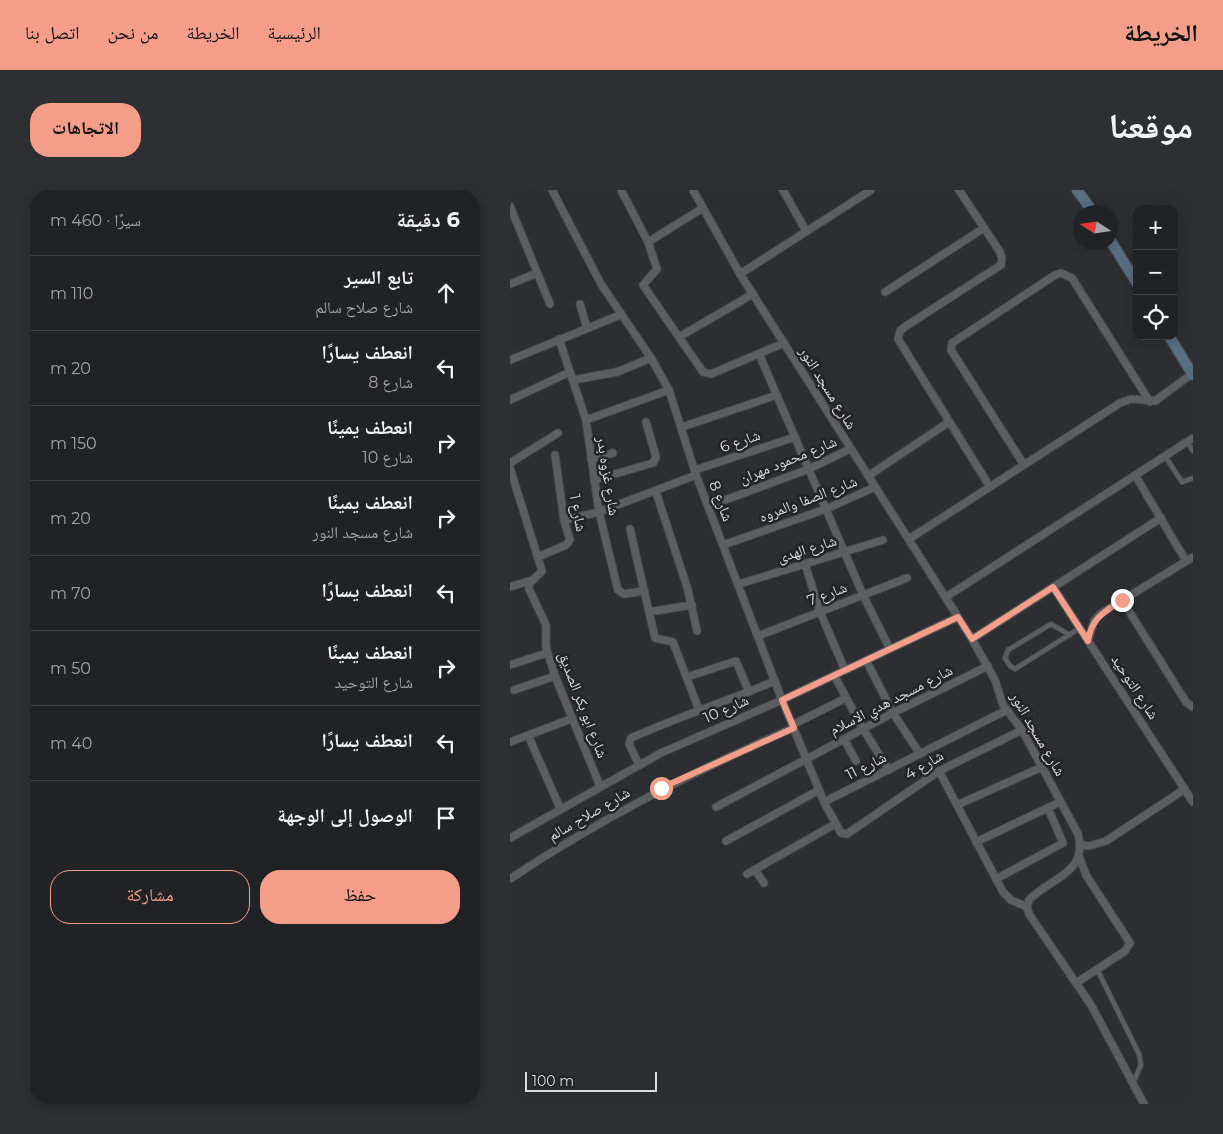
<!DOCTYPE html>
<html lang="ar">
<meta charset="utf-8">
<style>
body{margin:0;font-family:Montserrat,"Noto Naskh Arabic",sans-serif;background:#2d2f32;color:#f1f3f6;direction:rtl}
.controls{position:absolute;right:15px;top:15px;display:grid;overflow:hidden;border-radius:10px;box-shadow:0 2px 12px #0003}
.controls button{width:45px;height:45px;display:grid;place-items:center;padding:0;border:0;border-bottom:1px solid #3e3f42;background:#212225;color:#f1f3f6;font:25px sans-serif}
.compass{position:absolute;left:563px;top:15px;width:45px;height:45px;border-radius:50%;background:#212225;box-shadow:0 2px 12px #0003;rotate:282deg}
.scale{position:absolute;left:15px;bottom:12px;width:132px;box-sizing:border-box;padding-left:5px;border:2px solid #dbdcde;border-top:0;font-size:14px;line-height:18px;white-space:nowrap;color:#dbdcde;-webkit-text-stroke:4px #222527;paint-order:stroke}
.stop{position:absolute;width:15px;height:15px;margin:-11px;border:4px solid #f49e8a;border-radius:50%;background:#fff}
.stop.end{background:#f49e8a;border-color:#fff;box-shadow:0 1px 5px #0008}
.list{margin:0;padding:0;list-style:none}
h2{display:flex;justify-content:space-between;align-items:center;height:65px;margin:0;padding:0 20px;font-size:21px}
h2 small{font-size:16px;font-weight:400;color:#a2a4a7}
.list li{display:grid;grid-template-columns:32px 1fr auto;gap:15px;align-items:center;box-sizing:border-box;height:75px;padding:0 20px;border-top:1px solid #3e3f42}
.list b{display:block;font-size:19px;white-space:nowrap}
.list p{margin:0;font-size:16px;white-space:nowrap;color:#a2a4a7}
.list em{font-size:16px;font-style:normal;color:#a2a4a7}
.actions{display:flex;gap:10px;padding:15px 20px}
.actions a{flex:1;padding:11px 0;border:1px solid #f49e8a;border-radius:20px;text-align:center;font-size:18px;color:#f49e8a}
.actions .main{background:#f49e8a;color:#111}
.icon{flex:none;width:28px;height:28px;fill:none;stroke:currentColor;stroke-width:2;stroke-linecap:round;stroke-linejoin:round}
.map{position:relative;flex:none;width:683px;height:914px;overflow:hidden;direction:ltr;border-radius:20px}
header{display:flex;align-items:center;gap:30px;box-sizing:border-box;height:70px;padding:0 25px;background:#f49e8a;color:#111}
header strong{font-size:24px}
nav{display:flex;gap:28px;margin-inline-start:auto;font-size:18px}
.intro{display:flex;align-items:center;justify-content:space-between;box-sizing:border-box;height:120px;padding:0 30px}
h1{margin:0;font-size:35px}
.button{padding:12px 22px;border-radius:20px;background:#f49e8a;color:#111;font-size:18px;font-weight:700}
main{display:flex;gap:30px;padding:0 30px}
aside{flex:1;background:#212225;border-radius:20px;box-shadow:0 2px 12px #0003}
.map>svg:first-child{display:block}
</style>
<header>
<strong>الخريطة</strong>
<nav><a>الرئيسية</a><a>الخريطة</a><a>من نحن</a><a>اتصل بنا</a></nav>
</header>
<div class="intro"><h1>موقعنا</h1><a class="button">الاتجاهات</a></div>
<main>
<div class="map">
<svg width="683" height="914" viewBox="0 0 683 914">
<rect width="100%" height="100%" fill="#2c2e31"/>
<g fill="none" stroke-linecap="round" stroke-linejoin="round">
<defs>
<g id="lane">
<path d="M677,252L683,261"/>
<path d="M655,266L672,292L683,288"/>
<path d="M560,445L541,434L498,460L495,468L500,476L505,479L508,477L570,438"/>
<path d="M587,779L629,864L631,875L623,893"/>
</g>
<g id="street">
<path d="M42,0L91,94L141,168L159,200L186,285L272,510L314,612L331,643L337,644L429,581L512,540"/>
<path d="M111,0L138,52L147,79L133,95L193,182L201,184L274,153"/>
<path d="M183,0L230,84L462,449L485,490L493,515L512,540L568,644C578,684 541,687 519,710L517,717L519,724L581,815L634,914"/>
<path d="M273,0L296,41"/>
<path d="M449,0L490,62L492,68L491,75L396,136L390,141L388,149L480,297"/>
<path d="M0,16L40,114"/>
<path d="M138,52L193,18"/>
<path d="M230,84L361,0"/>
<path d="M0,94L27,83"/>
<path d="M375,102L474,38"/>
<path d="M70,114L77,138"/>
<path d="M169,147L243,104"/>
<path d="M49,149L76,230L89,322L108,400L114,404L134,401"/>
<path d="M249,164L353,405L380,459"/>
<path d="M0,170L110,125"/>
<path d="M63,190L107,182L141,168"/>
<path d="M0,210L60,182"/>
<path d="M76,230L159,200"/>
<path d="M172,237L267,205"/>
<path d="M81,269L103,263"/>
<path d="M0,273L48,243"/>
<path d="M514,275L441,160L442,153L448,149L545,85L551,83L562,88L640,212"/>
<path d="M0,278L32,381L19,394V399L36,435V457L45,486L90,596"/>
<path d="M185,280L285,247"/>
<path d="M625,285L676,371"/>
<path d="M358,286L439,232"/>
<path d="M84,290L143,273L146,267L136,232"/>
<path d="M146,302L178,400L187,441"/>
<path d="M199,316L299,279L340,259"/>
<path d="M54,330L89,322L186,285"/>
<path d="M120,339L145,448L163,452L189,520"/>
<path d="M399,349L610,213L621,209L645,211L682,184"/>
<path d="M213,355L316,319L365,297"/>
<path d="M28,367L56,355L60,350L54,330L45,265"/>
<path d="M295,374L310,422L335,480"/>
<path d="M229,394L373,350"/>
<path d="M0,397L22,390"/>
<path d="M543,397L683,612"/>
<path d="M436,407L683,248"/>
<path d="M612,410L676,512L683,517"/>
<path d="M139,422L182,415"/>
<path d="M248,446L397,388"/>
<path d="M462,449L651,328"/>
<path d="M578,451L584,431L590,424L683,367"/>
<path d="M356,470L383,523L410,564"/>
<path d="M0,475L37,463"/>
<path d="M324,485L353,539L379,580"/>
<path d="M177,487L226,471L239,502"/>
<path d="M4,500L45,486"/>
<path d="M282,535L336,508"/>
<path d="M18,545L50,618"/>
<path d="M334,549L346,571"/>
<path d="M0,552L61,529"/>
<path d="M129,575L119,554L121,548C168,527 217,511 265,491"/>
<path d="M429,581L493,702L501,710L517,717"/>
<path d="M314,612L497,520"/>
<path d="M447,615L532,577"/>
<path d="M206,617L383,523L478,476"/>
<path d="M0,648L151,563L272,510L448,427"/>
<path d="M216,651L309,600"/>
<path d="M466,652L550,612"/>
<path d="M571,655L579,656L596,651L675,599"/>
<path d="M245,680L254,693"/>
<path d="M237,684L325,634"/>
<path d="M0,689C91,628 183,582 283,538"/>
<path d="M486,689L553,653L538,618"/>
<path d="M566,793L615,761L620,753L576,685L569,666"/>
</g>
<g id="secondary">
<path d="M567,0L583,22"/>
<path d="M600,50L627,93"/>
<path d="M659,146L683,185"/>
</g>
</defs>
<use href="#lane" stroke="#484a4c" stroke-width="6"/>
<use href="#street" stroke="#484a4c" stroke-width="9"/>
<use href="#secondary" stroke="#484a4c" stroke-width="12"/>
<use href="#lane" stroke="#5c5f62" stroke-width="4"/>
<use href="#street" stroke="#5c5f62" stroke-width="7"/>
<use href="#secondary" stroke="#576f81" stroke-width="10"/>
</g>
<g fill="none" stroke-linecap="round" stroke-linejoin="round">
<path stroke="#f49e8a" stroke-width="6" d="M151,598L284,538L272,510L448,427L462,449L543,397L578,451C581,429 594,422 612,410"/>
</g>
<g text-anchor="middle" stroke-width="5" stroke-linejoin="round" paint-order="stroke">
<g font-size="15" fill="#dbdcde" stroke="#222527">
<text transform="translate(318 198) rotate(58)" y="5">شارع مسجد النور</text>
<text transform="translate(230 251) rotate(-19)" y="5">شارع 6</text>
<text transform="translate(278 270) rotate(-22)" y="5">شارع محمود مهران</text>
<text transform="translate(98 286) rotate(81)" y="5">شارع غزوه بدر</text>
<text transform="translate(298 309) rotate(-21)" y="5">شارع الصفا والمروه</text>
<text transform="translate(211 311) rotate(69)" y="5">شارع 8</text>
<text transform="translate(68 323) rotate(79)" y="5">شارع 1</text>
<text transform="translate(297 359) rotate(-17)" y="5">شارع الهدى</text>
<text transform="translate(317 404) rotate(-21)" y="5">شارع 7</text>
<text transform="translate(625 497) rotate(57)" y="5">شارع التوحيد</text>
<text transform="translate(381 510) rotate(-27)" y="5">شارع مسجد هدي الاسلام</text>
<text transform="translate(73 515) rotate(69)" y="5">شارع ابو بكر الصديق</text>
<text transform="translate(216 519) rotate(-24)" y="5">شارع 10</text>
<text transform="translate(528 544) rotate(60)" y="5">شارع مسجد النور</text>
<text transform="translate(414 575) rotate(-31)" y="5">شارع 4</text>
<text transform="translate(356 576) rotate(-27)" y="5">شارع 11</text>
<text transform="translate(79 624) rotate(-30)" y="5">شارع صلاح سالم</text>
</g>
</g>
</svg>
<div class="controls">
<button>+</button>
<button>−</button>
<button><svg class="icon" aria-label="locate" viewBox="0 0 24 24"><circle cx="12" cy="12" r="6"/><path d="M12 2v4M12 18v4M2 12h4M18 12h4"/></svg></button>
</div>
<svg class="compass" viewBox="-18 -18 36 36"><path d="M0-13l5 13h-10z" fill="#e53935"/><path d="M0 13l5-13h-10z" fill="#a2a4a7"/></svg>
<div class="scale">100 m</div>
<div class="stop" style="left:151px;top:598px"></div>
<div class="stop end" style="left:612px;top:410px"></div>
</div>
<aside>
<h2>6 دقيقة<small>سيرًا · 460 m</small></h2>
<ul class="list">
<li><svg class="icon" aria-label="ahead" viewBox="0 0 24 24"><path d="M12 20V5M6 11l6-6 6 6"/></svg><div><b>تابع السير</b><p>شارع صلاح سالم</p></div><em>110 m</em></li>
<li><svg class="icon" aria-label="left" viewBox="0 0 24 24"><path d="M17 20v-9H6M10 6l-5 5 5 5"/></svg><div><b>انعطف يسارًا</b><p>شارع 8</p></div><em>20 m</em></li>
<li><svg class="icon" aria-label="right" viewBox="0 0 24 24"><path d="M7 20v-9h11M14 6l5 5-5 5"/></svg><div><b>انعطف يمينًا</b><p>شارع 10</p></div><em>150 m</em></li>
<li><svg class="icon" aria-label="right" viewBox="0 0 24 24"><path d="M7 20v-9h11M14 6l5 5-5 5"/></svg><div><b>انعطف يمينًا</b><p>شارع مسجد النور</p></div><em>20 m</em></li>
<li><svg class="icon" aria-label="left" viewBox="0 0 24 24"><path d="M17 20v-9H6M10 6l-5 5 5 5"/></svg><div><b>انعطف يسارًا</b></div><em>70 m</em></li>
<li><svg class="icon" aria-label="right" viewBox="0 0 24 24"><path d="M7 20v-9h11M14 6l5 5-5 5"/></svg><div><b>انعطف يمينًا</b><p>شارع التوحيد</p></div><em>50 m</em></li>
<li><svg class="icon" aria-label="left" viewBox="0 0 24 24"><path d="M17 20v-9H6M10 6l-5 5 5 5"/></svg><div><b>انعطف يسارًا</b></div><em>40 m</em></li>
<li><svg class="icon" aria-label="arrive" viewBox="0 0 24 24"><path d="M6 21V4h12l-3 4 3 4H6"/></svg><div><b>الوصول إلى الوجهة</b></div></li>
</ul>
<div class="actions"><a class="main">حفظ</a><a>مشاركة</a></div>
</aside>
</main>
